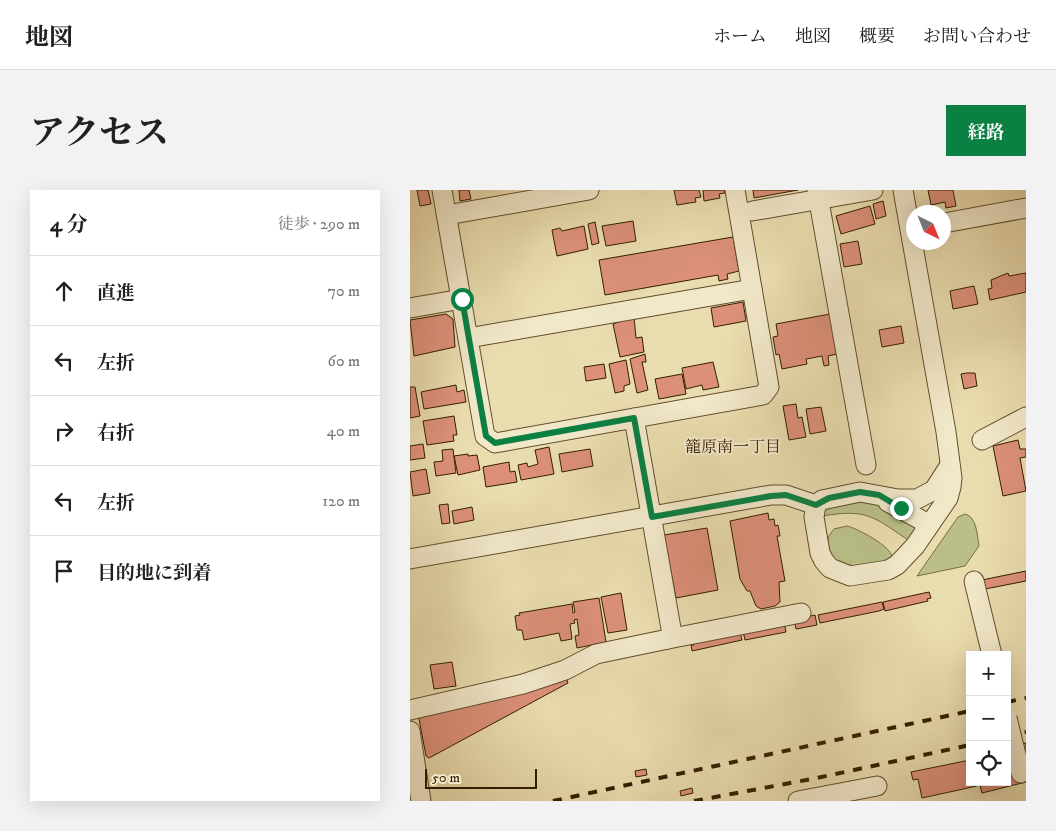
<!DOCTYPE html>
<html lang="ja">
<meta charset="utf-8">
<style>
body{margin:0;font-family:"IM FELL DW Pica","Noto Serif JP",serif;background:#f2f2f2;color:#202124}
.controls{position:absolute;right:15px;bottom:15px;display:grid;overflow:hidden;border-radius:0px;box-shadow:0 5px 20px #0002}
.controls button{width:45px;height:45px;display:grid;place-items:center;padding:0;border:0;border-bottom:1px solid #e0e0e0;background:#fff;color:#202124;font:25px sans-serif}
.compass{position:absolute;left:496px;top:15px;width:45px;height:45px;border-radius:50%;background:#fff;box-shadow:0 5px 20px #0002;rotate:137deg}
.scale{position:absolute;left:15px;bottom:12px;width:112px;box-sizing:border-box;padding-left:5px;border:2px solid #341e00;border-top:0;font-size:14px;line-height:18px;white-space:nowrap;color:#341e00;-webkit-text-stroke:4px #f1e8ca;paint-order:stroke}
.stop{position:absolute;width:15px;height:15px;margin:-11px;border:4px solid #0b8043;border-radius:50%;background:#fff}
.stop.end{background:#0b8043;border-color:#fff;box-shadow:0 1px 5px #0008}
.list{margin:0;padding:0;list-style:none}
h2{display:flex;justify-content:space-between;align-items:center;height:65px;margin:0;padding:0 20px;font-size:21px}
h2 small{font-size:16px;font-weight:400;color:#757577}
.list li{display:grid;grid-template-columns:32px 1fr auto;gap:15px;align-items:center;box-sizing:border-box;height:70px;padding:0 20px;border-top:1px solid #e0e0e0}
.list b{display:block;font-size:19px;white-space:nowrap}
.list em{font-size:16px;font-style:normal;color:#757577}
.icon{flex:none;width:28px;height:28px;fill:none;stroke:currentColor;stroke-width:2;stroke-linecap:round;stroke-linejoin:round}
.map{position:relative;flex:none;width:616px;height:611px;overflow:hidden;border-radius:0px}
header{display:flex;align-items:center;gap:30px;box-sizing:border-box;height:70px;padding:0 25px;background:#fff;border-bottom:1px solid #e0e0e0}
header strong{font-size:24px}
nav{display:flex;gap:28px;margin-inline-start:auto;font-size:18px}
.intro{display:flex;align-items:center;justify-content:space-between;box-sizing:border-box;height:120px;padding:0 30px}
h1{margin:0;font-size:35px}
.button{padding:12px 22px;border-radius:0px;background:#0b8043;color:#fff;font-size:18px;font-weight:700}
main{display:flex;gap:30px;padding:0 30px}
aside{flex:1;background:#fff;border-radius:0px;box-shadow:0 5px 20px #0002}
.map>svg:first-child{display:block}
</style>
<header>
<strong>地図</strong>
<nav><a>ホーム</a><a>地図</a><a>概要</a><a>お問い合わせ</a></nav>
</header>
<div class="intro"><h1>アクセス</h1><a class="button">経路</a></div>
<main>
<aside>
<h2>4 分<small>徒歩 · 290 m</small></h2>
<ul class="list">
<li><svg class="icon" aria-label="ahead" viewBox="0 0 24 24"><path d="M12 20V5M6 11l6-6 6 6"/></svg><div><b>直進</b></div><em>70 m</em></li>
<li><svg class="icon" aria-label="left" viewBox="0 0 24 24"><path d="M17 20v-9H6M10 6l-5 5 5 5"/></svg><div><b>左折</b></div><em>60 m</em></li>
<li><svg class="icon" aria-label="right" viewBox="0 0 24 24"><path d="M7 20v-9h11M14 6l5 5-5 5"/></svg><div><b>右折</b></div><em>40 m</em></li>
<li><svg class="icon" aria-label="left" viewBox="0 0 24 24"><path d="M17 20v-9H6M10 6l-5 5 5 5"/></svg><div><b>左折</b></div><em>120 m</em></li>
<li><svg class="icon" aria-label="arrive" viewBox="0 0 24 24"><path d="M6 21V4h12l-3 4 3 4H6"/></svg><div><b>目的地に到着</b></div></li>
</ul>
</aside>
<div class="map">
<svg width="616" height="611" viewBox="0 0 616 611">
<rect width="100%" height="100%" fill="#e9dcae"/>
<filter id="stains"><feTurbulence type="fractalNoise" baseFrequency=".004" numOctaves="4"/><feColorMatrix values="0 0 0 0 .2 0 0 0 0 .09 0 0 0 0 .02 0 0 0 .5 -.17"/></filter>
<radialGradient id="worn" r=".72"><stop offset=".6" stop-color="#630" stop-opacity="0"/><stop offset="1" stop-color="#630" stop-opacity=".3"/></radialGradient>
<g fill="#babf88" stroke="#776e44">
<path d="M446,310C468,314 487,319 505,333L507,341L501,352C465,328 458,318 413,326L415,317Z"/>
<path d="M555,324C567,327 567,345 569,356L555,376L507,386L548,327Z"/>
<path d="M437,336C447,338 482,357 482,367L478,371C453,375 417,386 418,347L424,339Z"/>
</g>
<g fill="#dc907a" stroke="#341e00">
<path d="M7,0H18L21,14L10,16Z"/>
<path d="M49,0H59L61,9L50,11Z"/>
<path d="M264,0H289L291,7L285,8L286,12L267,15Z"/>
<path d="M293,0H314L315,3L309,4L310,8L294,11Z"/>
<path d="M343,0H388L344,8Z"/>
<path d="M518,0H543L546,16L536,18L535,12L521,15Z"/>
<path d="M473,11L476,26L466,29L463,14Z"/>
<path d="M460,16L465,34L431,44L426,26Z"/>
<path d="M223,31L226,51L196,56L192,36Z"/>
<path d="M185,32L189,53L182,55L178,34Z"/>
<path d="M174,36L178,59L147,66L142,40L150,38L152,41Z"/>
<path d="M323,47L329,81L317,84L318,89L309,91L308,85L195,105L189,70Z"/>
<path d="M448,51L452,74L434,77L430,54Z"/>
<path d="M598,83L599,86L616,83V102L580,110L578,99L582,98L581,90Z"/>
<path d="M564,96L568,114L543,119L540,101Z"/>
<path d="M333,112L336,131L304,137L301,118Z"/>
<path d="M36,124L43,129L45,157L4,166L0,130Z"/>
<path d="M420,124L427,164L418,166L419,175L414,176L412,166L396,169L397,174L372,179L369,164L366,165L363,147L368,146L366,134Z"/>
<path d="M224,127L226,148L232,147L234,162L210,167L203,134Z"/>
<path d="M491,136L494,153L472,157L469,140Z"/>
<path d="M235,164L236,172H232L238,200L227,203L220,169Z"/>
<path d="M216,170L220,194L214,196V201L205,203L199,174Z"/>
<path d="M303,172L309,197L293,200L292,195L276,199L272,178Z"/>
<path d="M194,174L196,188L176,191L174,177Z"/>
<path d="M557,183H565L567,196L554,199L551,184Z"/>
<path d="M272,184L276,204L249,209L245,189Z"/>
<path d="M46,195L47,202L54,200L56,212L14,219L11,202Z"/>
<path d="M0,197H5L10,226L0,228Z"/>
<path d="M386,214L388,228L392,227L396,247L379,250L373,216Z"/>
<path d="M411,217L416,241L400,244L396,219Z"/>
<path d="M44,226L47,245H43L44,251L17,255L13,231Z"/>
<path d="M608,250L610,259H616V267L610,268L616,301L593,306L583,256Z"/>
<path d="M13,254L15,268L0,270V256Z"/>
<path d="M139,257L144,284L111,290L108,275L117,273L118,277L128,274L125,260Z"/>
<path d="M43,259L46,283L26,286L24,272L33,271L32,260Z"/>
<path d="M180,259L183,276L152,282L149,264Z"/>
<path d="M58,264V266L67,265L70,280L48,285L44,266Z"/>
<path d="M99,272L100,282L105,281L107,292L76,297L73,277Z"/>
<path d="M16,279L20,303L3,306L0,282Z"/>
<path d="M38,314L40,333L32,334L29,315Z"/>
<path d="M62,317L64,330L44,334L42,321Z"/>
<path d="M358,323L359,330L364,329L365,336L368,335L370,346H367L375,391L369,392L370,412L365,416L351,419L346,416L340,401H337L330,389L320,331Z"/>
<path d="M297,338L308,400L266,408L254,345Z"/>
<path d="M616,381V391L575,399L572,390Z"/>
<path d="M519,402L521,408L517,409L518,411L475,421L473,412Z"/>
<path d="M211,403L217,440L198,443L191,407Z"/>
<path d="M189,408L196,452L167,458L165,446L169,445L167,429L164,430L165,433L160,434L162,449L151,451L149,443L114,450L112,440H107L105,426L110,425L109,423L162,414L163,423L165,422L163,412Z"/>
<path d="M472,412L474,419L469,421L410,433L408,425Z"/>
<path d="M405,425L407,435L386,439L384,430Z"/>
<path d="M374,432L376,442L335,450L333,441Z"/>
<path d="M330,441L332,450L282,461L281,455H284L283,451Z"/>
<path d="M42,472L46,496L24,499L20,475Z"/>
<path d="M156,487L158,493L19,568L16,566L9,529L14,524Z"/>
<path d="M616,553V592L572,603L570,596L597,592V583L604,581V577L600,578L597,558Z"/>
<path d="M560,570V592H566L567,596L512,608L508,589L503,590L501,582Z"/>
<path d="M236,579L237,585L226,587L225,581Z"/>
<path d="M282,598L283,603L271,606L270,601Z"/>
</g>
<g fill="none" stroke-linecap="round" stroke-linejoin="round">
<defs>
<g id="minor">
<path d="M32,0L75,246L85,253L353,205L359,197L325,0"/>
<path d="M407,0L456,275"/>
<path d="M493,0L536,242L542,288L541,297L538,308L505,356L487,375L478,380L440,386L420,378L414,371L410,363L404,327L406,315L412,310L450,302L488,309H507L524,300L540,275"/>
<path d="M342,21L463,0"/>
<path d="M37,25L179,0"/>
<path d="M534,33L616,18"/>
<path d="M0,118L52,109"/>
<path d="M58,148L342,99"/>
<path d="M572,250L616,227"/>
<path d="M478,312L513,331L516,340"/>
<path d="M0,369L361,305H376L406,315"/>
<path d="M564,391L582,465"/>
<path d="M258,449L391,423"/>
<path d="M0,520L113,494L155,480L186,464L258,449L262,444L224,228"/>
<path d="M0,541L11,611"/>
<path d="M604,557L611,583"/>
<path d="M388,611L467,596"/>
</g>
</defs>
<use href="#minor" stroke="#614e2c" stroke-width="21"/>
<use href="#minor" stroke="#f1e8ca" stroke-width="19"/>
<g stroke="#341e00" stroke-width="4" stroke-dasharray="9 9" stroke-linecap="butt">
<path d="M597,512L616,508"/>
<path d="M597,546L616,542"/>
<path d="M143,611L560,521"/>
<path d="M284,611L407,588L560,555"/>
</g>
<defs>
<path id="minor-bridge" d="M597,528L604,557"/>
</defs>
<use href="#minor-bridge" stroke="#614e2c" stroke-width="21" stroke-linecap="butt"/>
<use href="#minor-bridge" stroke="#f1e8ca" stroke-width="19"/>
</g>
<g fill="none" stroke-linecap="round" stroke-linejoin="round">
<path stroke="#0b8043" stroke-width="6" d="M52,109L76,246L85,253L224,228L242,327L361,306L376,305L406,315L419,308L450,302L469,305L491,318"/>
</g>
<g text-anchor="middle" stroke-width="4" stroke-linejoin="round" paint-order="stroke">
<g font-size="16" fill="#341e00" stroke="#f1e8ca">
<text x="323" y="262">籠原南一丁目</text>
</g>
</g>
<rect width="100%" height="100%" filter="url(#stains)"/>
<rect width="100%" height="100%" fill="url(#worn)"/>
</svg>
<div class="controls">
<button>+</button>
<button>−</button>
<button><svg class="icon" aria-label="locate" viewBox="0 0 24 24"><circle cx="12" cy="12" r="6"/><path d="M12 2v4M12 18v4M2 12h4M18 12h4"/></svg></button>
</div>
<svg class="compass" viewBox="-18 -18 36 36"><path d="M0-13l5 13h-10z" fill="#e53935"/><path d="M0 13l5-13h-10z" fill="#757577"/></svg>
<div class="scale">50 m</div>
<div class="stop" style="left:52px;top:109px"></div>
<div class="stop end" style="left:491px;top:318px"></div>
</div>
</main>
